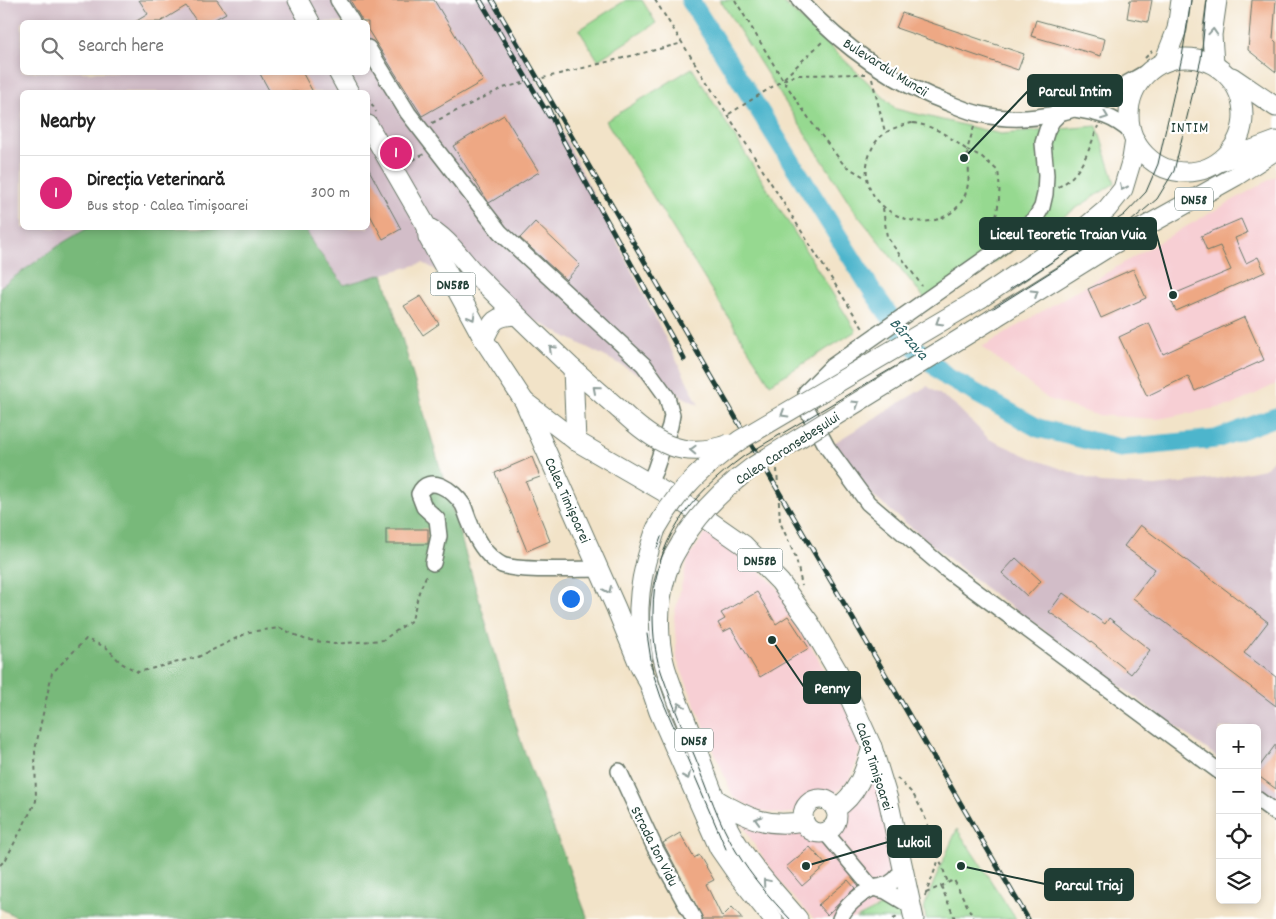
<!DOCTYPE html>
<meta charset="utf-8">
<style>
body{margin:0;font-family:Dekko,sans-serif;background:#f6f6f6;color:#222}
.controls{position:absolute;right:15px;bottom:15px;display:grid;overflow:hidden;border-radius:8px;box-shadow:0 2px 8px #0003}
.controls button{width:45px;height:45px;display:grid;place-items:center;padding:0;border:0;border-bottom:1px solid #e0e0e0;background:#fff;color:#222;font:25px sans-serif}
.you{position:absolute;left:570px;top:598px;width:18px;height:18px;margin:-12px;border:4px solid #fff;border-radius:50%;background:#1a73e8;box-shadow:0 0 0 8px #1a73e833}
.badge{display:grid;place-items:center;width:32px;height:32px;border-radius:50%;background:#db2777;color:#fff;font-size:16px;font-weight:700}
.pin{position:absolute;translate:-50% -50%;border:2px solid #fff;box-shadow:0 1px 5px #0006}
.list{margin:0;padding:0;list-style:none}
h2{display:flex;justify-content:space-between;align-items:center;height:65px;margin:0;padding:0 20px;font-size:21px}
h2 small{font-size:16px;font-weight:400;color:#767676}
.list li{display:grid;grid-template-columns:32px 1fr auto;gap:15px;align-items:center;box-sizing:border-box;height:75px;padding:0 20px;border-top:1px solid #e0e0e0}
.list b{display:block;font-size:19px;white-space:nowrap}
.list p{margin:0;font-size:16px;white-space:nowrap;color:#767676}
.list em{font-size:16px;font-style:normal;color:#767676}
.icon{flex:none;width:28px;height:28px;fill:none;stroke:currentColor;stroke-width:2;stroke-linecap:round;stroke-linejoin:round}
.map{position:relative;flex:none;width:1276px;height:919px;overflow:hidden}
.search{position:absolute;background:#fff;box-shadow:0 2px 8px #0003;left:20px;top:20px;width:350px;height:55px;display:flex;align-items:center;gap:12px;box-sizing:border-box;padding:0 18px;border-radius:8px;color:#767676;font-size:19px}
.panel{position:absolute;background:#fff;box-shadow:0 2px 8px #0003;left:20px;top:90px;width:350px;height:140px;border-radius:8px}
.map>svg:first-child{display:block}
</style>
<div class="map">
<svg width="1276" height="919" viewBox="0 0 1276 919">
<rect width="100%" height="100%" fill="#fff"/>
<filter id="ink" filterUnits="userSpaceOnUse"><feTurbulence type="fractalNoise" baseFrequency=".02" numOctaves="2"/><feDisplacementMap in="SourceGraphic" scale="10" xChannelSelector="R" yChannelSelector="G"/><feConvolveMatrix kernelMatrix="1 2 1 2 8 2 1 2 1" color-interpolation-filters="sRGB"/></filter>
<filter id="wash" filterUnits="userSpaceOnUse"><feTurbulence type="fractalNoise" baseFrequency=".0096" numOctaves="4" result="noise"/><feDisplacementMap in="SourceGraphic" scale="20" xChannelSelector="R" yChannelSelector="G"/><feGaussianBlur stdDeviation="1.12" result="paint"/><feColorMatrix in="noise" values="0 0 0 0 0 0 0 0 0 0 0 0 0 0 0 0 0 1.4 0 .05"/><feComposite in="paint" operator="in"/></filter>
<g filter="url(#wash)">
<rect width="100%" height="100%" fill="#f2e3c8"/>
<g fill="#f7cfd4">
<path d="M1276,176V384L1233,405L1158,419L1096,415L1048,399L982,347L1157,243Z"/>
<path d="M706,533L752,563L780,590L858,730L860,751L851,778L830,799L817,797L805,802L799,812L780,814L756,810L733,797L677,660L674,616L688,558Z"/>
<path d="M876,775L902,894L854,919H814L787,891L753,843L742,823L767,831L791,833L805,829L814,835L826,834L837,826L839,817L863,795Z"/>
</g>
<g fill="#d2bdc8" fill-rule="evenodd">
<path d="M0,0H496L699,405L423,263L344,285L313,244L305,228H368V92H22V228H88L64,242L0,287ZM22,22H368V72H22Z"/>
<path d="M927,386L953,403L989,439L1034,459L1101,483L1156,486L1221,478L1264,469L1276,457V800L1257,786V728H1220V759L984,587L874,497L829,446Z"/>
</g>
<g fill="#96d990" stroke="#5a8b62">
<path d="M626,0H642L656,23L598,60L579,30Z"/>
<path d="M720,0H781L896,109L1001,134L1097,126L1115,183L929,304L856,213Z"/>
<path d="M692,68L856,331L770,384L606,121Z"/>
<path d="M957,829L1016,919H926L924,905Z"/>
<path d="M890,902L902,906L906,919H856Z"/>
</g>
<path fill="#78b97a" stroke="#4c7b57" d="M88,228H305L313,244L344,285L383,274L522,745L588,919H20L0,908V287L64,242Z"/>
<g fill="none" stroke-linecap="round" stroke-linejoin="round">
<path stroke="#4db5cc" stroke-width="19" d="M690,0L873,292L905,338L947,377L1038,428L1120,448L1216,439L1276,417"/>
</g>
<g id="blocks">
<g fill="#eea884">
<path d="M139,0H217L226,13L210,22H197L186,6L160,22H135L148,14Z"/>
<path d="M350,0H434L483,81L422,116L368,30V22H363Z"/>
<path d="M1130,0H1152L1148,22L1127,18Z"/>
<path d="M1252,0H1276L1273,39L1276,42V72L1248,50Z"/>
<path d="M902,13L1024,54L1018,70L896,28Z"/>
<path d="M1036,20L1105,39L1101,56L1031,36Z"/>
<path d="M259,72H302L313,92H270Z"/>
<path d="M504,115L539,172L489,203L453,146Z"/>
<path d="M368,168L401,229L383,239L368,211Z"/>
<path d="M1241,219L1247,233L1235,238L1246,263L1258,257L1265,272L1176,311L1169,296L1231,270L1220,246L1207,251L1201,236Z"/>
<path d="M535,222L580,265L566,280L520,238Z"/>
<path d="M1133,269L1146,298L1101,318L1088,289Z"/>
<path d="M421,296L439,324L423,335L404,306Z"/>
<path d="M1245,317L1264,360L1195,391L1188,376L1147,396L1119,337L1149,323L1163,354Z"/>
<path d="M532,457L540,477L526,482L550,541L527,551L495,473Z"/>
<path d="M1140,525L1268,622L1244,653L1276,677V706L1133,598L1155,569L1124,546Z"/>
<rect x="386" y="529" width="42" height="15"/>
<path d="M1016,558L1041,581L1027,596L1002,573Z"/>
<path d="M757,592L776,624L788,616L809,648L760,677L731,628L723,632L718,623L725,619L721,613Z"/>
<path d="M1063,593L1105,624L1109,618L1150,650L1131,674L1081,634L1049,612Z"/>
<path d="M1276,744V789L1257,775V770Z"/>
<path d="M680,833L694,858L699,855L714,880L706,884L722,917L732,907L743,919H703L663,843Z"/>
<path d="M810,847L826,865L802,886L786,867Z"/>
<path d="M848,880L855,888L827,915L818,905Z"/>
</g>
</g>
</g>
<g filter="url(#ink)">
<use href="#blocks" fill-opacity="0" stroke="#697768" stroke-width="1"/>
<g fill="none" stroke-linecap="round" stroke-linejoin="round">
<defs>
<g id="minor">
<path d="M338,0L352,22"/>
<path d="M799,0C841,45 893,83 951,104C961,108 970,112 980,114C1005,120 1034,119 1059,113C1091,106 1120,87 1149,71"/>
<path d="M368,48L408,113L500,232L644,365L667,397L672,415L670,426L655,470L649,483"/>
<path d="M1075,109C1099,113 1113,116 1131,132"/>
<path d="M1060,113L1052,121L1047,130L1043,143L1046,175L1045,194L1042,207L1035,219L996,251L831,367L806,392L808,411L827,447L868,503L943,567L1220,772"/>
<path d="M433,563L439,536L437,519L424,507L419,494C429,472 454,491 463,505C466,511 467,517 470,523C473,532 480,546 487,553C490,557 498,563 502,565C520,572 577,569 598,569"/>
<path d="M619,771L655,848L694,919"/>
<path d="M1257,799L1276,813"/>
<path d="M825,832L872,888L886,891L911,906"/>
<path d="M840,919C845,906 859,895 871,889C874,887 879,887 882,886C893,884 898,877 903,869"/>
</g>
<g id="major">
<path d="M298,0L310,22"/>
<circle cx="1186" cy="115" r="57"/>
<path d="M1164,62L1177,29L1181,0"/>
<path d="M1214,64L1212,35L1217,0"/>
<path d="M338,72L349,92"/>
<path d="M1232,77L1276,107"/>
<path d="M368,125L427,227L428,237L484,340L524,401L616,608L640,667L649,683L659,712L719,848L737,874L773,919"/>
<path d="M1222,161L1276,141"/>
<path d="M427,227C447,237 461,259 476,275C508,307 540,338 573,369L576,441"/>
<path d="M981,298L1083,229L1107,209L1123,189L1132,159L1135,140"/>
<path d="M994,318L1110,246L1236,176L1276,150"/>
<path d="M484,340C492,321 495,316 516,315"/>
<path d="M573,369L620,410"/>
<path d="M525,402L576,441L685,504L744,545L780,582L809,622L838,672L872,747L888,799L914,919"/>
<path d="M682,541C679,547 674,554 671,561C658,592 656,633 665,666C672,690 683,713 692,737C705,769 715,805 732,835C750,866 775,892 798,919"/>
<path d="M643,657C634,610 640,574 656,529"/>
<circle cx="820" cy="816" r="17"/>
<path d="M717,800C747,818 768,828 804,821"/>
<path d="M835,809C857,796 865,771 872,747"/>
</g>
</defs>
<use href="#minor" stroke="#697768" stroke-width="18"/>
<use href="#major" stroke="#697768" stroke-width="21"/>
<g stroke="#697768" stroke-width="2" stroke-dasharray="4 4" stroke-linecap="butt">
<path d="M655,0L864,330"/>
<path d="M735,0L783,80L812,123L844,165L866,178"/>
<path d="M1145,58L1152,51"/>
<path d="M784,78L822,42"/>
<path d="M872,79L885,132"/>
<path d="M368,97L376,112"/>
<path d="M729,114L783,80L796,75L866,74"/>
<path d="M432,123L503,88L683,43"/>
<path d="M913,123C936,126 949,137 967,150C969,165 971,185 963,199C935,248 846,210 871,151C878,133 895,126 913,123Z"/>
<path d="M974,127L967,150L981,156L998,171C1002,198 997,213 990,238"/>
<path d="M406,164L424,154"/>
<path d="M1058,187C1082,175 1089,149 1098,126"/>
<path d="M883,208L887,237L922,286"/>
<path d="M777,469L780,522L796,558L802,586"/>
<path d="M897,778L913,794L923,812L948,883"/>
<path d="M0,865L6,859L36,801L35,750L52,673L86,639L106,647L121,663L138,672L198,657L249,632L280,628L304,639L334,644L383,640L412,620L419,592L427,574"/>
<path d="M941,886L955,919"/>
<path d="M926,893L954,880L974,919"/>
<path d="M925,896L939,859"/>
<path d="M893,919L900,916"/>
</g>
<use href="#minor" stroke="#fff" stroke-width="15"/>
<use href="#major" stroke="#fff" stroke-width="19"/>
<g stroke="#1f3d34" stroke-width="1">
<path d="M1010,289L1124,215L1146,192L1158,164L1182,57L1191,0"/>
<path d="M657,548L663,532L677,511"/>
<path d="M647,634L653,673L661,697L726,849"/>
<path d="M790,919C770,898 751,876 736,851C718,822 708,788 695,757C682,726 668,694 658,662C654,645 653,629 653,613C653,541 689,497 744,456L989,311L1130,222L1157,199L1174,171L1201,59L1207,0"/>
</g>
<defs>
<g id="rail">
<path d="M480,0L549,116"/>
<path d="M492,0L1028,919"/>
<path d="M548,108L558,131L590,190L684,359"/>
</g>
</defs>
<use href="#rail" stroke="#1f3d34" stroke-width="5"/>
<use href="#rail" stroke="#fff" stroke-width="3" stroke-dasharray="9" stroke-linecap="butt"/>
<defs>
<g id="major-bridge">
<path d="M620,410C653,442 682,461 729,444"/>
<path d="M656,529C678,489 704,466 740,440L981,298"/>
<path d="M682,541C701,510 725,487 754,466L994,318"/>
</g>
</defs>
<use href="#major-bridge" stroke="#697768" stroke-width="21" stroke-linecap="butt"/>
<use href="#major-bridge" stroke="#fff" stroke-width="19"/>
</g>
<defs><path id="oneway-chevron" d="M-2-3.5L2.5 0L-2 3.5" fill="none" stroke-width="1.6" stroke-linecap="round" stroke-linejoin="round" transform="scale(1.25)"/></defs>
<g stroke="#8f9e9a">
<use href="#oneway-chevron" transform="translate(1213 32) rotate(-86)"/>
<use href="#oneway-chevron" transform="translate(1105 116) rotate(21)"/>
<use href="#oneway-chevron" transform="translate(1123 187) rotate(114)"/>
<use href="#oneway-chevron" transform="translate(1035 293) rotate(-32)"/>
<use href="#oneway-chevron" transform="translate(472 317) rotate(61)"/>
<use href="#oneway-chevron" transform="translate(939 322) rotate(149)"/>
<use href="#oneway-chevron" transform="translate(552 349) rotate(-137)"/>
<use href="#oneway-chevron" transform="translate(596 389) rotate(-139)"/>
<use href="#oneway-chevron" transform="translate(856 404) rotate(-32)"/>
<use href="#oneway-chevron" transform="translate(784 414) rotate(149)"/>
<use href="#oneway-chevron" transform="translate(693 450) rotate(-178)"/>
<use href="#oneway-chevron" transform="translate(608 590) rotate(66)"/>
<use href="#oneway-chevron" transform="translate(680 706) rotate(-111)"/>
<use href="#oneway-chevron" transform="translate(687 776) rotate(66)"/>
<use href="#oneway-chevron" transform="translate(758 820) rotate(-164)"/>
<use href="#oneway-chevron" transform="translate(766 882) rotate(-130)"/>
</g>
</g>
<g text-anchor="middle" stroke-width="4.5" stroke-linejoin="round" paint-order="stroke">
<g fill="#fff" stroke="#627771" stroke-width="1">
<rect x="1175" y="187.5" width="38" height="23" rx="4"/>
<rect x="430.5" y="272.5" width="45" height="23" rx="4"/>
<rect x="737.5" y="548.5" width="45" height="23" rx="4"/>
<rect x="675" y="728.5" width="38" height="23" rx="4"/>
</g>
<g font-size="14" font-weight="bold" fill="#1f3d34">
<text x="1194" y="204">DN58</text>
<text x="453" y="289">DN58B</text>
<text x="760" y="565">DN58B</text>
<text x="694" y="745">DN58</text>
</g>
<g font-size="15" fill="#1f3d34" stroke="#fff">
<text transform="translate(886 67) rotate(32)" y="5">Bulevardul Muncii</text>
<text transform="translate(787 448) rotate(-33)" y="5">Calea Caransebeșului</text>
<text transform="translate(568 500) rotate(66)" y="5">Calea Timișoarei</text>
<text transform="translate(875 766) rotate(72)" y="5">Calea Timișoarei</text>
<text transform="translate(655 846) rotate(63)" y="5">Strada Ion Vidu</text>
</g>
<g font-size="16" letter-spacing="1" fill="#1f3d34" stroke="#fff">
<text x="1190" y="132">INTIM</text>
</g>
<g font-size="16" font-style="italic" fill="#2d6162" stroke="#fff">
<text transform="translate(910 338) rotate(49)" y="6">Bârzava</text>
</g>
</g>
<path fill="none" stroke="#1f3d34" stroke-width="2" d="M964 158L1028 91M1173 295L1156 233M772 640L804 687M806 866L888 842M961 866L1045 884"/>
<g fill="#1f3d34" stroke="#fff" stroke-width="2">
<circle cx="964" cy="158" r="5"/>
<circle cx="1173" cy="295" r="5"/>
<circle cx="772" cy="640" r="5"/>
<circle cx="806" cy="866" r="5"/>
<circle cx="961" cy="866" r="5"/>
</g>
<g fill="#1f3d34" stroke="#1f3d34" stroke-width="2">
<rect x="1028" y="75" width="94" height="31" rx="5"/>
<rect x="980" y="218" width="176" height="31" rx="5"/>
<rect x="804" y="672" width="56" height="31" rx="5"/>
<rect x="888" y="826" width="53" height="31" rx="5"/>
<rect x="1045" y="869" width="88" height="31" rx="5"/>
</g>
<g font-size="16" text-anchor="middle" font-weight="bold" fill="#fff">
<text x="1075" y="96">Parcul Intim</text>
<text x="1068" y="239">Liceul Teoretic Traian Vuia</text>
<text x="832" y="693">Penny</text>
<text x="914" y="847">Lukoil</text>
<text x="1089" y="890">Parcul Triaj</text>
</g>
</svg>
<div class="controls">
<button>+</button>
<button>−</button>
<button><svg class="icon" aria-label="locate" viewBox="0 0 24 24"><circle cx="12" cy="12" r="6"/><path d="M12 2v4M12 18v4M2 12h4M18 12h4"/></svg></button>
<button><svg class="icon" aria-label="layers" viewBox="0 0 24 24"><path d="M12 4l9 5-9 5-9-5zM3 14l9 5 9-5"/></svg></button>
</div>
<div class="you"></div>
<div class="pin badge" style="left:396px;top:153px">1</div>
<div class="search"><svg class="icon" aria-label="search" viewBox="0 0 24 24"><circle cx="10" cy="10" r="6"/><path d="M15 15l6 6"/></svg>Search here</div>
<section class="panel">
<h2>Nearby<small></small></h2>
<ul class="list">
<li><span class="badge">1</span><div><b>Direcția Veterinară</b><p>Bus stop · Calea Timișoarei</p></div><em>300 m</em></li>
</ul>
</section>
</div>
